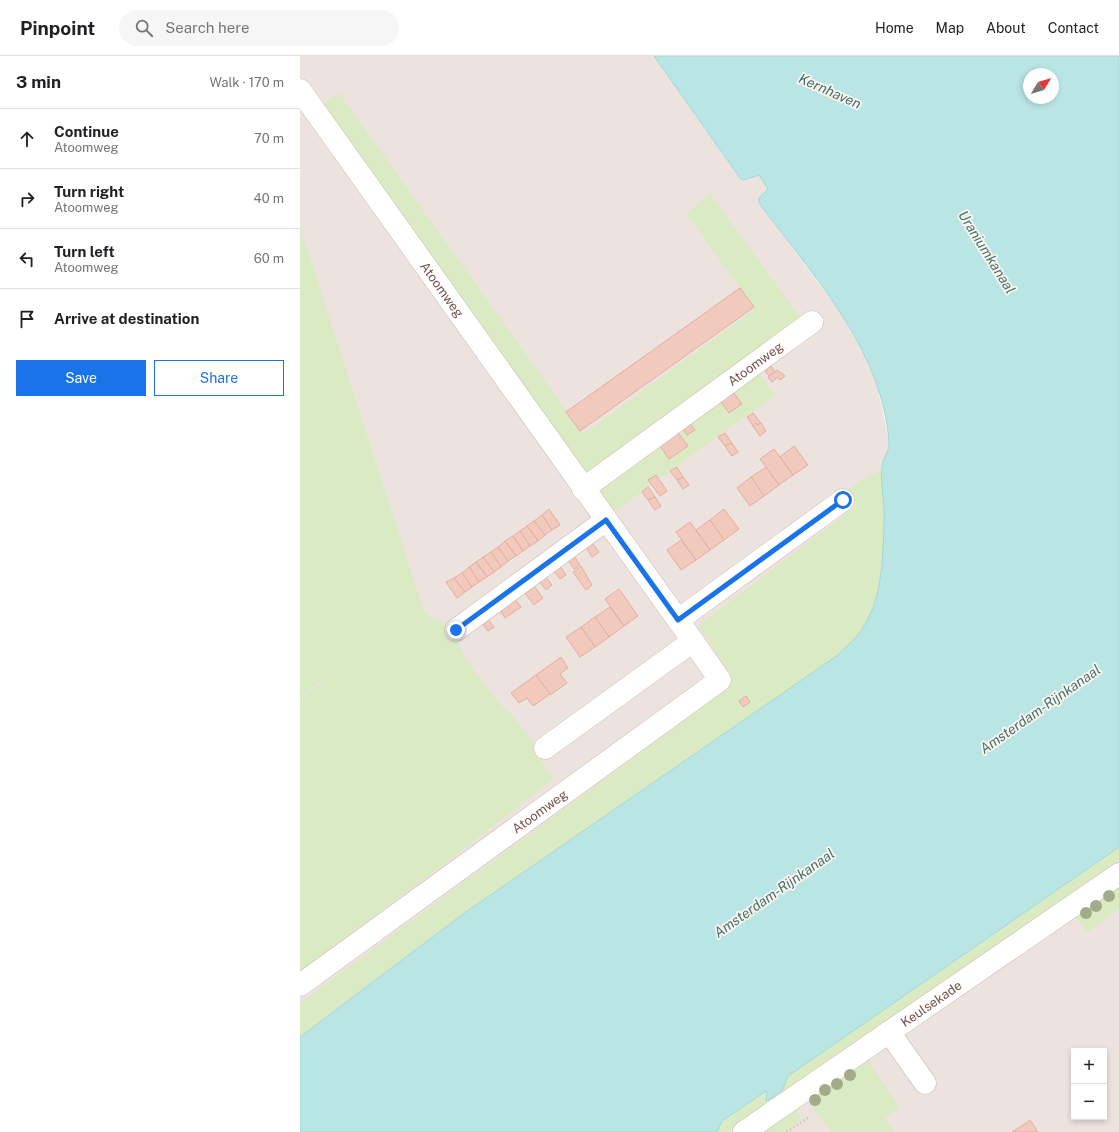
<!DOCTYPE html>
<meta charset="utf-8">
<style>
body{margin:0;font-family:"Public Sans",sans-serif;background:#f6f6f6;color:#202124}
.controls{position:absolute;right:12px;bottom:12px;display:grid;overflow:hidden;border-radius:0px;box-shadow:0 2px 6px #0003}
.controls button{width:36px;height:36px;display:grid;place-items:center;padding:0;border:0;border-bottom:1px solid #e0e0e0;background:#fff;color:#202124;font:20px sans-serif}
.compass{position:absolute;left:723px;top:12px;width:36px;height:36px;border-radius:50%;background:#fff;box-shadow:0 2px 6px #0003;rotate:52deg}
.stop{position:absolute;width:12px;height:12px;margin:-9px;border:3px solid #1a73e8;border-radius:50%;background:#fff}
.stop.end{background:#1a73e8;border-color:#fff;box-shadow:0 1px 4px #0008}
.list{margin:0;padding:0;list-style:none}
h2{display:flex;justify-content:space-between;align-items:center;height:52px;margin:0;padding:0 16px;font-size:17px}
h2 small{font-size:13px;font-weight:400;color:#757577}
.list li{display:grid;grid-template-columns:26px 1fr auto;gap:12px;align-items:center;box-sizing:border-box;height:60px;padding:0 16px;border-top:1px solid #e0e0e0}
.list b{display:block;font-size:15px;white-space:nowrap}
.list p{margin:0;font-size:13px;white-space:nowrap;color:#757577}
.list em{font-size:13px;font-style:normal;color:#757577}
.actions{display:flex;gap:8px;padding:12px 16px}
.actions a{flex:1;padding:9px 0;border:1px solid #1a73e8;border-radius:0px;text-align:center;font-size:14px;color:#1a73e8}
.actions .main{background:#1a73e8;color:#fff}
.icon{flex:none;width:22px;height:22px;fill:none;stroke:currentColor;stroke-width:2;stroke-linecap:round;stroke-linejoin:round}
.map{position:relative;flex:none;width:819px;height:1076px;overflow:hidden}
header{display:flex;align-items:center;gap:24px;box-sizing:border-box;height:56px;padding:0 20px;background:#fff;border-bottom:1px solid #e0e0e0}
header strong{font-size:19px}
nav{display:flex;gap:22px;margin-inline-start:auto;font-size:14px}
.search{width:280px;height:36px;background:#f6f6f6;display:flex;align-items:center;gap:10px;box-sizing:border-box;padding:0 14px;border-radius:22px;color:#757577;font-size:15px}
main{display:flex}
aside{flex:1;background:#fff}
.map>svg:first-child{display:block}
</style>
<header>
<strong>Pinpoint</strong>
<div class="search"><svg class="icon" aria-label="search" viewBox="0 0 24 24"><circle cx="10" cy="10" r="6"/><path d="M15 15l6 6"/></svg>Search here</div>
<nav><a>Home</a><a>Map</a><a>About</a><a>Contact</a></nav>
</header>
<main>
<aside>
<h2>3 min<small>Walk · 170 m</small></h2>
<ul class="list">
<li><svg class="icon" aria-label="ahead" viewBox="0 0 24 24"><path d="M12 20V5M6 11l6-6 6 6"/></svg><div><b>Continue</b><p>Atoomweg</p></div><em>70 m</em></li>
<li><svg class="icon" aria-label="right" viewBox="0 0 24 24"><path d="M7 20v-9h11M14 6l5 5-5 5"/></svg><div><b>Turn right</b><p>Atoomweg</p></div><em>40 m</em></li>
<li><svg class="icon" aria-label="left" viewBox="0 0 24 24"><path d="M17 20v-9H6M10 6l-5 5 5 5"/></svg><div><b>Turn left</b><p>Atoomweg</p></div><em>60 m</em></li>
<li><svg class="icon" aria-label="arrive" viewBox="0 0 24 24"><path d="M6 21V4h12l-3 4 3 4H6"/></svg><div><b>Arrive at destination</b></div></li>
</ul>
<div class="actions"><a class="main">Save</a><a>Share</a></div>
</aside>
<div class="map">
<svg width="819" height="1076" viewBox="0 0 819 1076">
<rect width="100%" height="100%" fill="#fcf0e5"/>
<g fill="#ece3df" fill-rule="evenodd">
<path d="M0,0H354L440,122L444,124L459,119L466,129L468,133L463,137L459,147L539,255L565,300L577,329L589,388L581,414L584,448L583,501L306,758L163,858L0,981Z"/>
<path d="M819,791V1076H407L488,1020ZM774,995H804V1061H774Z"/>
</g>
<g fill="#daeac3">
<path d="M39,37L283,378L455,253L386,157L410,138L500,261L284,421L22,49Z"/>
<path d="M0,171L123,553L130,561L142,566L156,583L165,602L198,646L214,661L233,686L241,704L253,723L147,806L0,915V642L79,585L0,640Z"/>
<path d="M459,316L475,339L311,458L296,438L303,430Z"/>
<path d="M581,414C586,464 590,542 555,582C550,588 544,593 538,599L163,858L0,981V947L427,633L431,619L398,570L558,449L547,433Z"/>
<path d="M819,791V807L429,1076H417L422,1066L466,1035L467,1045L482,1035L488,1020Z"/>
<path d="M819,829V853L787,876L775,860Z"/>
<path d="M567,1003L599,1051L585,1062L594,1076H531L510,1047L512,1040Z"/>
<path d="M494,1053L502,1064L485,1076H460Z"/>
</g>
<path fill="#b9e6e5" stroke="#a0d8d8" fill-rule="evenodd" d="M354,0H819V791L488,1020L482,1035L466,1045L467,1037L466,1035L422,1065L417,1076H0V981L163,858L538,599C543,593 550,588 555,582C583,551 583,503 584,464C585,447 580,429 582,412C582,403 590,395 589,386C582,292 512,219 459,147V142L468,133L459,119L443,124L440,122ZM729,18H753V42H729Z"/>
<g fill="#f2c9bd" stroke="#e5ad9d">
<path d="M440,232L454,251L280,375L266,356Z"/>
<path d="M471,310L476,318L471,322L465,315Z"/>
<path d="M477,314L485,320L480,324L478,321L472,326L468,321Z"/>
<path d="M431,333L442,348L429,357L418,342Z"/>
<path d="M453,357L461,367L457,369L456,367L453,370L447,361Z"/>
<path d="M389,366L395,374L387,379L381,370Z"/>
<path d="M456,367L457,369L461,367L466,375L460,380L453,370Z"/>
<path d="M376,374L388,390L369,403L358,387Z"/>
<path d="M425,377L432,387L429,389L428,388L425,390L418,381Z"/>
<path d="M432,387L438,396L432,400L425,390Z"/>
<path d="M494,390L508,409L493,419L480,401Z"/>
<path d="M474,393L493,419L479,429L460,403Z"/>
<path d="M377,411L383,421L377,424L370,415Z"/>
<path d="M466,411L479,429L464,440L451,421Z"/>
<path d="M356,419L367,435L360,440L348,424Z"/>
<path d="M383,421L389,429L383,433L377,424Z"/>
<path d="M451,421L464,440L450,450L437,432Z"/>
<path d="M348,431L355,441L352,444L351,442L348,444L342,436Z"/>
<path d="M355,441L361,450L355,454L348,444Z"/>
<path d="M249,453L260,469L252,474L242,459Z"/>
<path d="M424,453L439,473L424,484L410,464Z"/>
<path d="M242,459L252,474L245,479L234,465Z"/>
<path d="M410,464L424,484L410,494L396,474Z"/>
<path d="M234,465L245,479L238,485L227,470Z"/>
<path d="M390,466L410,494L396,504L376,476Z"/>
<path d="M227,470L238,485L230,490L220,475Z"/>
<path d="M220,475L230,490L223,495L213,480Z"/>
<path d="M213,480L223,495L216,500L205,485Z"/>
<path d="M381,484L396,504L381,514L367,494Z"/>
<path d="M205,485L216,500L208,505L198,491Z"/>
<path d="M292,487L299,496L292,501L286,491Z"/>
<path d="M198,491L208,505L201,511L191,496Z"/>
<path d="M191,496L201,511L194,516L183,501Z"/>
<path d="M274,500L280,509L274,513L268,504Z"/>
<path d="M183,501L194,516L187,521L176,506Z"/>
<path d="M176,506L187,521L179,526L169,511Z"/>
<path d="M260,510L266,519L260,523L253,514Z"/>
<path d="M281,510L292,529L286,534L273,516Z"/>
<path d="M169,511L179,526L172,531L162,517Z"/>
<path d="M162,517L172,531L165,536L154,522Z"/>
<path d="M245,520L252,529L246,534L239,525Z"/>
<path d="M154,522L165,536L157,542L146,526Z"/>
<path d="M234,530L243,542L234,549L225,537Z"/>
<path d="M319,533L338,560L324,570L305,543Z"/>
<path d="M214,542L221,551L205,562L199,553Z"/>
<path d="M310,551L324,570L309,581L295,561Z"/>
<path d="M295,561L309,581L295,591L281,571Z"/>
<path d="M187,562L194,571L188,575L181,566Z"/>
<path d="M281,571L295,591L280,601L266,581Z"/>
<path d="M261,601L268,612L260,618L267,627L250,639L236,619Z"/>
<path d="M236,619L250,638L233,650L227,642L219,647L211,637Z"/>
<path d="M446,640L450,646L443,651L439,645Z"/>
<path d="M730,1064L738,1076H712L729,1065Z"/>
</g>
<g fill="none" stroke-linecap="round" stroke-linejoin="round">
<defs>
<g id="minor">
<path id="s1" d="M0,34L378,564"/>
<path id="s2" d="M283,433L512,266"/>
<path d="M156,574L306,464"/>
<path d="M245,692L393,585"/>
<path id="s3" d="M0,929L420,624L378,564L543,444"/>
<path d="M589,976L625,1027"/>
<path id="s4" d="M444,1076L819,818"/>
</g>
</defs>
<use href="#minor" stroke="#d0b8ae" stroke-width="23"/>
<path stroke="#d7aca0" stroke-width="2.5" stroke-dasharray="1 3" stroke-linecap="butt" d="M487,1076L509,1061"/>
<use href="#minor" stroke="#fff" stroke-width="22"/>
</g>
<g fill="#a2ac8a">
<circle cx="809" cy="840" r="6"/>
<circle cx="796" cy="850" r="6"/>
<circle cx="786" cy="857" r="6"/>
<circle cx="550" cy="1019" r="6"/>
<circle cx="537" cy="1028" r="6"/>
<circle cx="525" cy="1034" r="6"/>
<circle cx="515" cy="1044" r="6"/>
</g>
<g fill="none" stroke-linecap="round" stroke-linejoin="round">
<path stroke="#1a73e8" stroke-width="5" d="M156,574L306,464L378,564L543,444"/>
</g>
<g text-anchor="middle" stroke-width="3.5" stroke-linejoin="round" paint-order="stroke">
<g font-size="13" fill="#76524a" stroke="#fff4ec">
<text dy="5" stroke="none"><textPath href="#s1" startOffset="245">Atoomweg</textPath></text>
<text dy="5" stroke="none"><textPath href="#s2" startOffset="213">Atoomweg</textPath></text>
<text dy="5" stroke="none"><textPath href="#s3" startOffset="296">Atoomweg</textPath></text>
<text dy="5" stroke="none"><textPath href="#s4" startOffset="227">Keulsekade</textPath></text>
</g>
<g font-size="14" font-style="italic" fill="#3a7474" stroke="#fff4ec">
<text transform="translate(530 35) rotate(24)" y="5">Kernhaven</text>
<text transform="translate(687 196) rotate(58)" y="5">Uraniumkanaal</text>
<text transform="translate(740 653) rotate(-35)" y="5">Amsterdam-Rijnkanaal</text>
<text transform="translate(474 837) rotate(-35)" y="5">Amsterdam-Rijnkanaal</text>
</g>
</g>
</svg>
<div class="controls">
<button>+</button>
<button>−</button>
</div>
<svg class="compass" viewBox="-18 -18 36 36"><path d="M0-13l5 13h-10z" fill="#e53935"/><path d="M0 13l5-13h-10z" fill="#757577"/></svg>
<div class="stop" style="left:543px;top:444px"></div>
<div class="stop end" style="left:156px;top:574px"></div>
</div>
</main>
